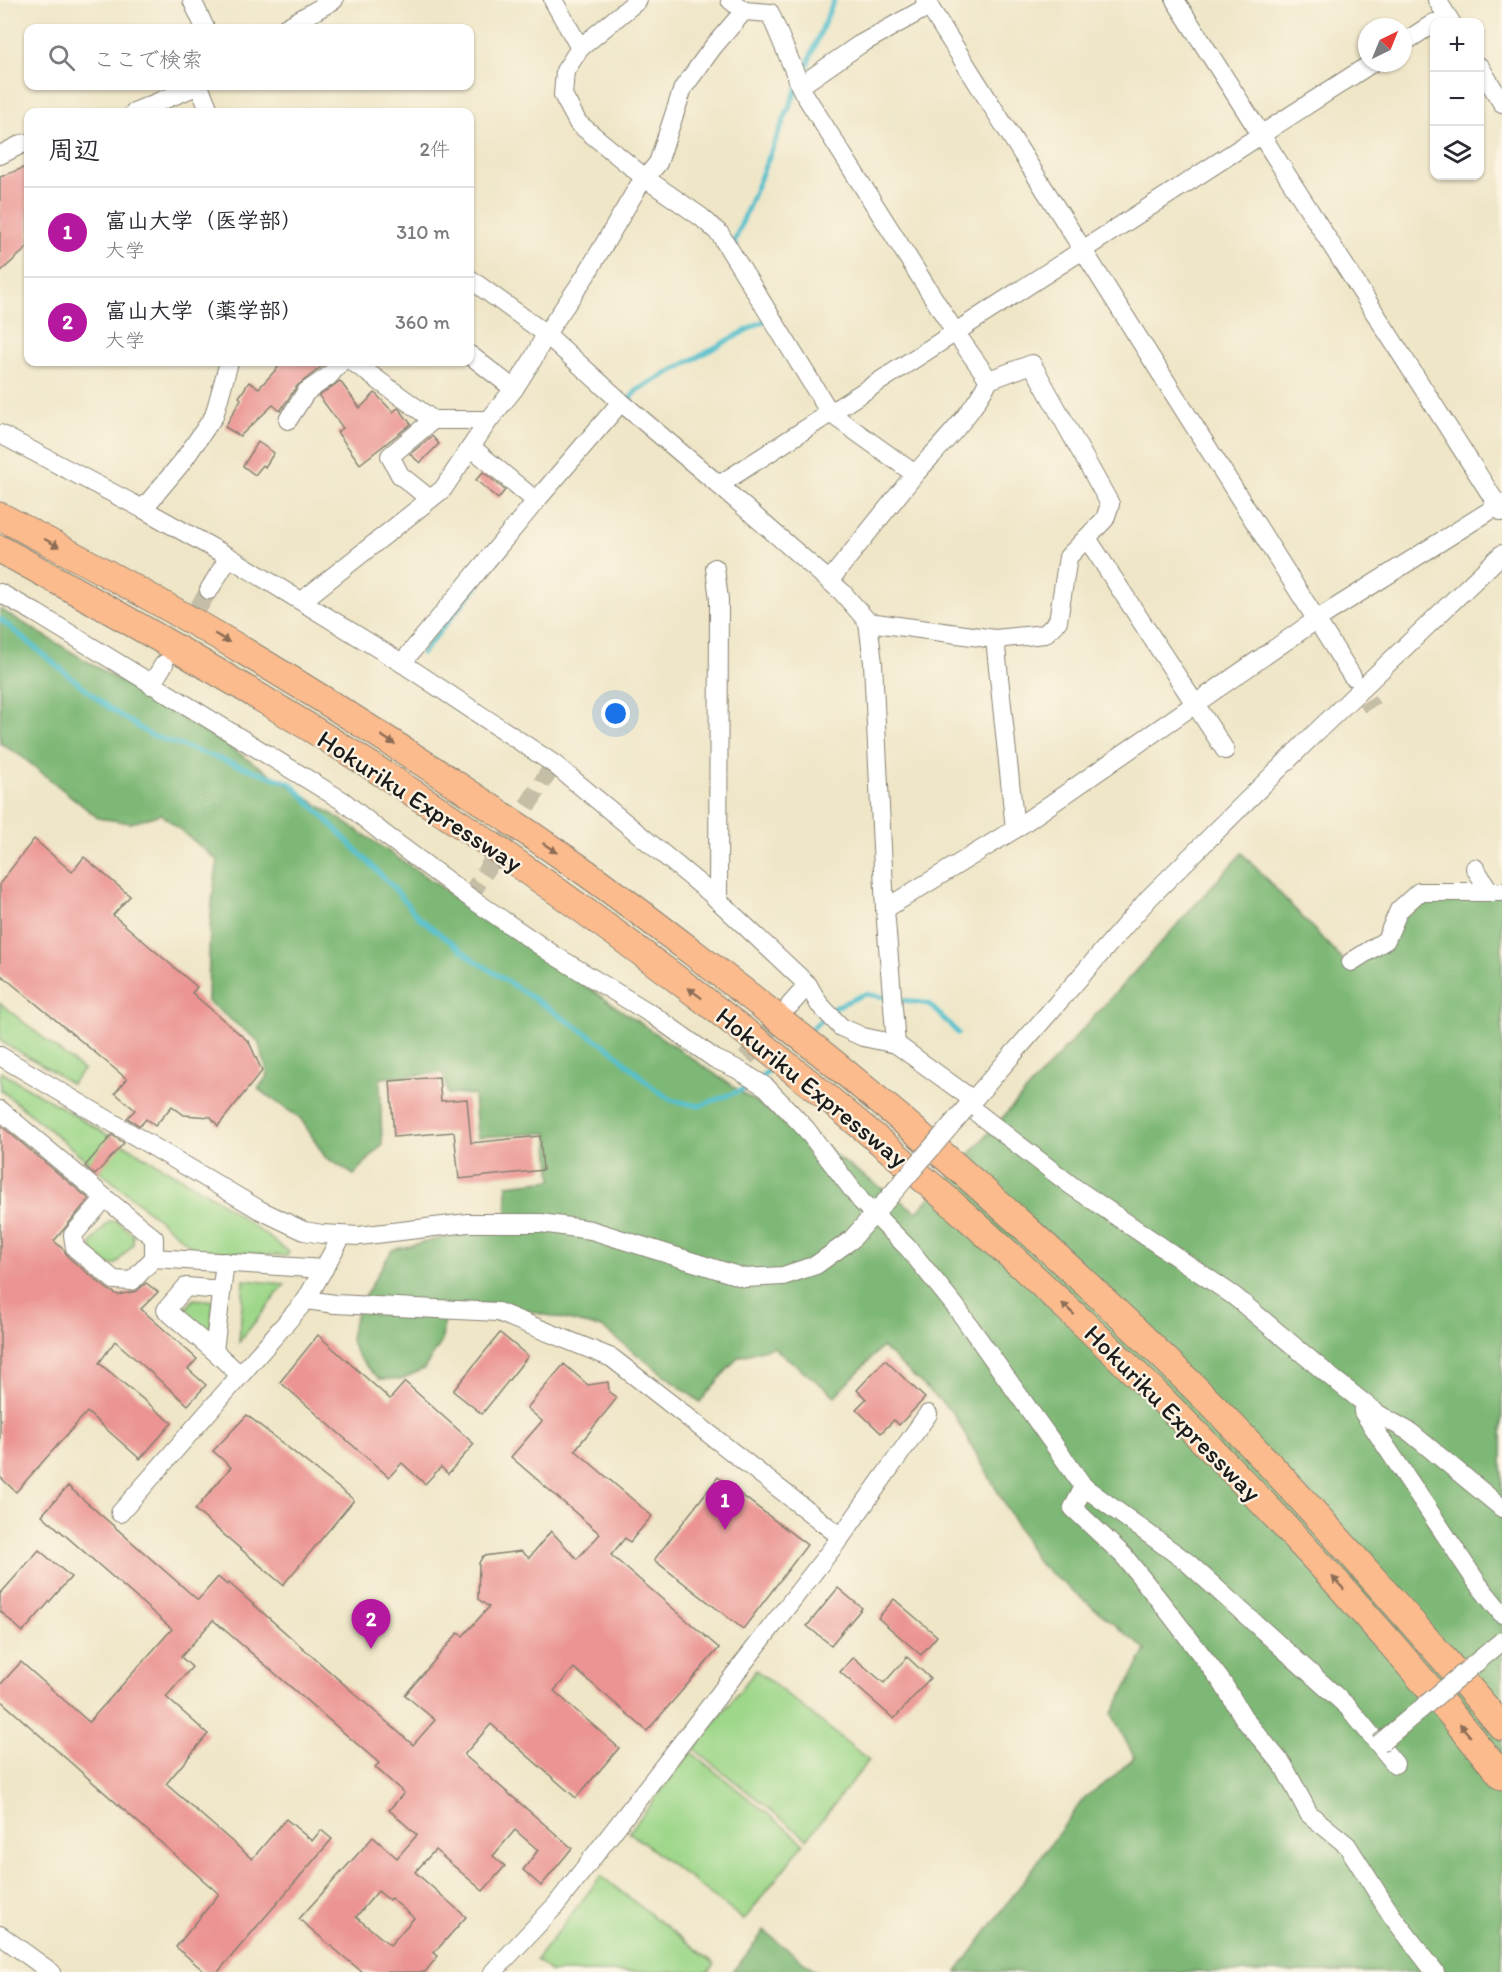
<!DOCTYPE html>
<html lang="ja">
<meta charset="utf-8">
<style>
body{margin:0;font-family:Itim,"Klee One",sans-serif;background:#f2f2f3;color:#2b2b33}
.controls{position:absolute;right:18px;top:18px;display:grid;overflow:hidden;border-radius:12px;box-shadow:0 2px 4px #0004}
.controls button{width:54px;height:54px;display:grid;place-items:center;padding:0;border:0;border-bottom:2px solid #e1e1e2;background:#fff;color:#2b2b33;font:30px sans-serif}
.compass{position:absolute;left:1358px;top:18px;width:54px;height:54px;border-radius:50%;background:#fff;box-shadow:0 2px 4px #0004;rotate:43deg}
.you{position:absolute;left:616px;top:714px;width:21px;height:21px;margin:-15px;border:4px solid #fff;border-radius:50%;background:#1a73e8;box-shadow:0 0 0 9px #1a73e833}
.badge{display:grid;place-items:center;width:39px;height:39px;border-radius:50%;background:#b5179e;color:#fff;font-size:20px;font-weight:700}
.pin{position:absolute;translate:-50% -50px;filter:drop-shadow(0 2px 3px #0008)}
.pin::after{content:'';position:absolute;top:32px;width:21px;height:18px;background:inherit;clip-path:polygon(0 0,100% 0,50% 100%)}
.list{margin:0;padding:0;list-style:none}
h2{display:flex;justify-content:space-between;align-items:center;height:78px;margin:0;padding:0 24px;font-size:26px}
h2 small{font-size:20px;font-weight:400;color:#7c7c81}
.list li{display:grid;grid-template-columns:39px 1fr auto;gap:18px;align-items:center;box-sizing:border-box;height:90px;padding:0 24px;border-top:2px solid #e1e1e2}
.list b{display:block;font-size:22px;white-space:nowrap}
.list p{margin:0;font-size:20px;white-space:nowrap;color:#7c7c81}
.list em{font-size:20px;font-style:normal;color:#7c7c81}
.icon{flex:none;width:33px;height:33px;fill:none;stroke:currentColor;stroke-width:2;stroke-linecap:round;stroke-linejoin:round}
.map{position:relative;flex:none;width:1502px;height:1972px;overflow:hidden}
.search{position:absolute;background:#fff;box-shadow:0 2px 4px #0004;left:24px;top:24px;width:450px;height:66px;display:flex;align-items:center;gap:15px;box-sizing:border-box;padding:0 21px;border-radius:12px;color:#7c7c81;font-size:22px}
.panel{position:absolute;background:#fff;box-shadow:0 2px 4px #0004;left:24px;top:108px;width:450px;height:258px;border-radius:12px}
.map>svg:first-child{display:block}
</style>
<div class="map">
<svg width="1502" height="1972" viewBox="0 0 1502 1972">
<rect width="100%" height="100%" fill="#fcf5e5"/>
<filter id="ink" filterUnits="userSpaceOnUse"><feTurbulence type="fractalNoise" baseFrequency=".0167" numOctaves="2"/><feDisplacementMap in="SourceGraphic" scale="12" xChannelSelector="R" yChannelSelector="G"/><feConvolveMatrix kernelMatrix="1 2 1 2 8 2 1 2 1" color-interpolation-filters="sRGB"/></filter>
<filter id="wash" filterUnits="userSpaceOnUse"><feTurbulence type="fractalNoise" baseFrequency=".008" numOctaves="4" result="noise"/><feDisplacementMap in="SourceGraphic" scale="24" xChannelSelector="R" yChannelSelector="G"/><feGaussianBlur stdDeviation="1.35" result="paint"/><feColorMatrix in="noise" values="0 0 0 0 0 0 0 0 0 0 0 0 0 0 0 0 0 1.4 0 .05"/><feComposite in="paint" operator="in"/></filter>
<g filter="url(#wash)">
<rect width="100%" height="100%" fill="#efe6c8"/>
<g fill="#9ed78a" stroke="#5d7a53" stroke-width="1.5">
<path d="M0,1003L83,1070L71,1084L46,1067L0,1041Z"/>
<path d="M1,1072L215,1198L289,1252L287,1256L196,1250L1,1090L0,1076Z"/>
<path d="M109,1221H117L133,1235V1244L116,1264L108,1265L92,1251L91,1243Z"/>
<path d="M244,1280L285,1284L239,1342Z"/>
<path d="M194,1299L214,1301L209,1335L183,1312Z"/>
<path d="M756,1670L869,1760L807,1839L694,1749Z"/>
<path d="M691,1752L804,1843L744,1920L629,1832Z"/>
<path d="M601,1876L715,1964L709,1972H551L536,1960Z"/>
</g>
<g fill="#7eb876" stroke="#4d6a49" stroke-width="1.5">
<path d="M0,609L226,745L366,836L917,1212L1242,853L1352,970L1415,902L1502,886V1972H957L1085,1797L1112,1778L1134,1757L1112,1714L1146,1650L1038,1563L953,1413L882,1347L835,1396L773,1347L738,1357L700,1402L602,1328L498,1304L445,1307L442,1341L424,1369L402,1379H380C370,1370 352,1354 351,1338C350,1315 380,1271 392,1250L446,1237L507,1230V1185L552,1180L548,1133L477,1137L474,1095L448,1094L443,1073L380,1078L382,1145L354,1175L325,1157L301,1119L258,1089L268,1075L258,1041L208,1002C209,954 209,907 218,861L161,814L131,823L98,818L21,756L0,743Z"/>
<path d="M764,1931L817,1972H733Z"/>
</g>
<g fill="none" stroke-linecap="round" stroke-linejoin="round">
<g stroke="#53bfcc" stroke-width="5">
<path d="M802,77L834,0"/>
<path d="M736,246L734,242L797,88"/>
<path d="M626,404L637,390L769,318"/>
<path d="M0,619L105,705L150,735L290,783L392,886L418,917L473,959L612,1050L650,1085L671,1100L699,1106L750,1087L775,1065"/>
<path d="M422,653L478,585"/>
<path d="M807,1033L835,1007L865,994L929,1004L958,1033"/>
</g>
</g>
<g id="blocks">
<g fill="#eb9493" fill-rule="evenodd">
<path d="M28,166V247L0,272V177Z"/>
<path d="M283,362L326,363L297,386L280,411L273,405L240,436L225,427L241,399L239,397L249,382L259,388Z"/>
<path d="M340,381L360,408L375,393L393,412L398,408L401,411L411,424L360,464L337,432L343,428L319,396Z"/>
<path d="M432,436L439,444L420,463L410,454Z"/>
<path d="M258,442L274,453L265,467L263,465L255,475L243,466Z"/>
<path d="M483,472L505,490L498,499L476,480Z"/>
<path d="M34,839L72,872L84,857L130,896L113,915L197,987L192,993L249,1042L262,1071L218,1126L211,1117L184,1115L172,1106L155,1126L146,1119L140,1126L127,1118L135,1110L115,1093L127,1079L0,974V883Z"/>
<path d="M439,1077L441,1101L467,1099L471,1143L540,1136L543,1170L459,1179L454,1132L394,1137L390,1081Z"/>
<path d="M0,1125L89,1199L54,1241L64,1250L68,1257L107,1289L118,1295L137,1291L146,1283L158,1292L141,1309L197,1359L188,1369L206,1385L188,1405L115,1341L99,1363L172,1423L140,1459L87,1412L16,1492L0,1477Z"/>
<path d="M112,1135L124,1143L95,1175L85,1166Z"/>
<path d="M500,1333L528,1356L482,1414L453,1391Z"/>
<path d="M318,1335L390,1399L405,1382L474,1444L448,1474L441,1467L425,1484L402,1463L389,1477L280,1382Z"/>
<path d="M885,1360L925,1398L899,1425L894,1420L881,1433L856,1409L866,1399L857,1390Z"/>
<path d="M564,1364L588,1385L608,1382L609,1392L617,1398L575,1450L652,1516L630,1542L625,1538L611,1555L719,1648L647,1731L574,1668L554,1691L619,1748L576,1798L491,1724L464,1755L572,1848L541,1886L523,1870L538,1850L515,1830L493,1856L505,1866L483,1891L435,1850L415,1872L466,1917L434,1953L438,1956L425,1972H362L299,1919L373,1837L397,1858L417,1835L389,1810L404,1793L375,1767L379,1763L213,1620L181,1657L192,1667L166,1697L208,1734L166,1784L252,1859L286,1819L312,1841L321,1830L332,1839L218,1972H205L176,1947L219,1894L0,1700V1685L21,1662L89,1722L172,1629L42,1515L68,1486L198,1600L218,1577L227,1585L229,1583L413,1745L435,1720L405,1695L458,1633L463,1636L489,1607L478,1599L479,1563L483,1556L521,1551L529,1558L551,1531L577,1559L600,1534L511,1457L542,1421L527,1408ZM378,1891L389,1900L391,1898L414,1918L390,1945L356,1917Z"/>
<path d="M247,1415L354,1500L283,1585L195,1510L231,1467L213,1451Z"/>
<path d="M718,1477L807,1545L743,1629L654,1560Z"/>
<path d="M39,1550L71,1577L23,1632L0,1611V1594Z"/>
<path d="M838,1588L862,1608L831,1645L807,1626Z"/>
<path d="M894,1599L937,1636L921,1655L878,1618Z"/>
<path d="M853,1657L884,1683L907,1657L930,1678L894,1719L840,1672Z"/>
</g>
</g>
</g>
<g filter="url(#ink)">
<use href="#blocks" fill-opacity="0" stroke="#868172" stroke-width="1.5"/>
<g fill="none" stroke-linecap="round" stroke-linejoin="round">
<g stroke="#c5bea6" stroke-width="18" stroke-dasharray="18 9" stroke-linecap="butt">
<path d="M170,655L209,590"/>
<path d="M1353,677L1372,708"/>
<path d="M469,897L554,764"/>
<path d="M746,1058L785,1011"/>
</g>
<defs>
<g id="minor">
<path d="M192,0L205,28"/>
<path d="M553,0L580,48L638,0"/>
<path d="M925,0L1352,676"/>
<path d="M1175,0L1502,512"/>
<path d="M1437,0L1451,22"/>
<path d="M744,11L770,13L803,92L955,332L989,380L1032,364L1110,504L1105,519L1068,557L1058,621L1045,634L995,639"/>
<path d="M285,28L334,0"/>
<path d="M1403,43L1434,23"/>
<path d="M580,48L565,71L563,95L578,123L645,178L701,217L720,234L830,413L915,474C941,445 971,416 989,380"/>
<path d="M1480,67L1502,103"/>
<path d="M199,86L210,112"/>
<path d="M800,86L859,45L929,6"/>
<path d="M134,112L197,86"/>
<path d="M0,155L22,144L28,143"/>
<path d="M470,279L546,334L621,402L719,485L842,592L868,622L873,663L885,909L896,1044L973,1100"/>
<path d="M470,355L514,389"/>
<path d="M353,362L433,420H489"/>
<path d="M288,420L306,392L329,376L341,362"/>
<path d="M0,434L143,509L229,557L402,663L554,764L709,892L808,985L819,1004L841,1027L863,1037L896,1044"/>
<path d="M471,447L536,501L621,402"/>
<path d="M719,485L1372,63"/>
<path d="M430,499L400,475L390,456L433,420"/>
<path d="M143,509L183,461L214,416L229,362"/>
<path d="M1087,538L1225,750"/>
<path d="M715,568L719,600L718,900"/>
<path d="M829,581L915,474"/>
<path d="M209,590L229,557"/>
<path d="M0,593L36,613L343,801L384,834L469,897L554,955L653,1015L715,1059L737,1069L766,1087L806,1129L861,1201L909,1249L956,1307L1084,1487L1187,1562L1348,1707L1395,1764"/>
<path d="M302,601L443,489L489,420L514,389L533,359L546,334L586,275L638,187L658,163L683,88L713,47L744,11L730,0"/>
<path d="M868,622L995,639L1015,829"/>
<path d="M402,663L536,501"/>
<path d="M151,685L164,664"/>
<path d="M1475,868L1490,892"/>
<path d="M885,909L1015,829L1316,620L1502,503"/>
<path d="M1351,962L1386,940L1399,910L1419,892H1502"/>
<path d="M790,1005L808,985"/>
<path d="M0,1056L260,1210L304,1231L322,1234L359,1236L468,1223H541L591,1230L745,1278L783,1276L816,1265L851,1240L881,1206"/>
<path d="M968,1106L1072,1186L1234,1296L1331,1377L1378,1414L1410,1432L1502,1508"/>
<path d="M966,1108L1149,898L1309,739L1502,554"/>
<path d="M0,1110L105,1198"/>
<path d="M154,1258L132,1281L114,1280L75,1248L73,1235L105,1198L154,1238V1258L324,1269"/>
<path d="M225,1262L214,1351L240,1375"/>
<path d="M306,1300L335,1304L498,1312L612,1358L841,1537"/>
<path d="M214,1351L166,1310L186,1287L221,1290"/>
<path d="M1363,1412L1478,1584L1502,1614"/>
<path d="M1084,1487L1073,1508L1124,1556L1171,1615L1222,1682L1245,1720L1283,1765L1309,1814L1347,1845L1392,1916L1435,1972"/>
<path d="M120,1513L306,1300L342,1236"/>
<path d="M0,1935L51,1972"/>
<path d="M493,1972L556,1905L841,1537L928,1414"/>
</g>
<g id="highway">
<path d="M0,516C83,560 167,605 247,653C359,720 468,791 575,865C634,906 690,951 747,994C904,1116 1053,1248 1194,1387C1266,1458 1333,1533 1400,1609C1434,1648 1469,1687 1502,1727"/>
<path d="M0,549C158,636 313,725 463,826C853,1090 1206,1409 1502,1776"/>
</g>
</defs>
<use href="#minor" stroke="#868172" stroke-width="20"/>
<use href="#highway" stroke="#868172" stroke-width="29"/>
<use href="#minor" stroke="#fff" stroke-width="18"/>
<use href="#highway" stroke="#fbbb8d" stroke-width="27"/>
<defs>
<g id="minor-bridge">
<path d="M884,1203L965,1109"/>
<path d="M1379,1744L1502,1641"/>
</g>
</defs>
<use href="#minor-bridge" stroke="#868172" stroke-width="20" stroke-linecap="butt"/>
<use href="#minor-bridge" stroke="#fff" stroke-width="18"/>
</g>
<defs><path id="oneway-solid" d="M-6-.8H1V-3.2L6.5 0L1 3.2V.8H-6Z" transform="scale(1.5)"/></defs>
<g fill="#8c6c54">
<use href="#oneway-solid" transform="translate(52 543) rotate(28)"/>
<use href="#oneway-solid" transform="translate(222 638) rotate(30)"/>
<use href="#oneway-solid" transform="translate(388 740) rotate(33)"/>
<use href="#oneway-solid" transform="translate(550 848) rotate(34)"/>
<use href="#oneway-solid" transform="translate(695 993) rotate(-143)"/>
<use href="#oneway-solid" transform="translate(1068 1309) rotate(-137)"/>
<use href="#oneway-solid" transform="translate(1338 1583) rotate(-133)"/>
<use href="#oneway-solid" transform="translate(1465 1730) rotate(-129)"/>
</g>
</g>
<g text-anchor="middle" stroke-width="4.5" stroke-linejoin="round" paint-order="stroke">
<g font-size="26" fill="#1c1c1c" stroke="#fcf5e5">
<text transform="translate(420 801) rotate(33)" y="9">Hokuriku Expressway</text>
<text transform="translate(812 1087) rotate(39)" y="9">Hokuriku Expressway</text>
<text transform="translate(1173 1413) rotate(45)" y="9">Hokuriku Expressway</text>
</g>
</g>
</svg>
<div class="controls">
<button>+</button>
<button>−</button>
<button><svg class="icon" aria-label="layers" viewBox="0 0 24 24"><path d="M12 4l9 5-9 5-9-5zM3 14l9 5 9-5"/></svg></button>
</div>
<svg class="compass" viewBox="-18 -18 36 36"><path d="M0-13l5 13h-10z" fill="#e53935"/><path d="M0 13l5-13h-10z" fill="#7c7c81"/></svg>
<div class="you"></div>
<div class="pin badge" style="left:725px;top:1530px">1</div>
<div class="pin badge" style="left:371px;top:1649px">2</div>
<div class="search"><svg class="icon" aria-label="search" viewBox="0 0 24 24"><circle cx="10" cy="10" r="6"/><path d="M15 15l6 6"/></svg>ここで検索</div>
<section class="panel">
<h2>周辺<small>2件</small></h2>
<ul class="list">
<li><span class="badge">1</span><div><b>富山大学（医学部）</b><p>大学</p></div><em>310 m</em></li>
<li><span class="badge">2</span><div><b>富山大学（薬学部）</b><p>大学</p></div><em>360 m</em></li>
</ul>
</section>
</div>
